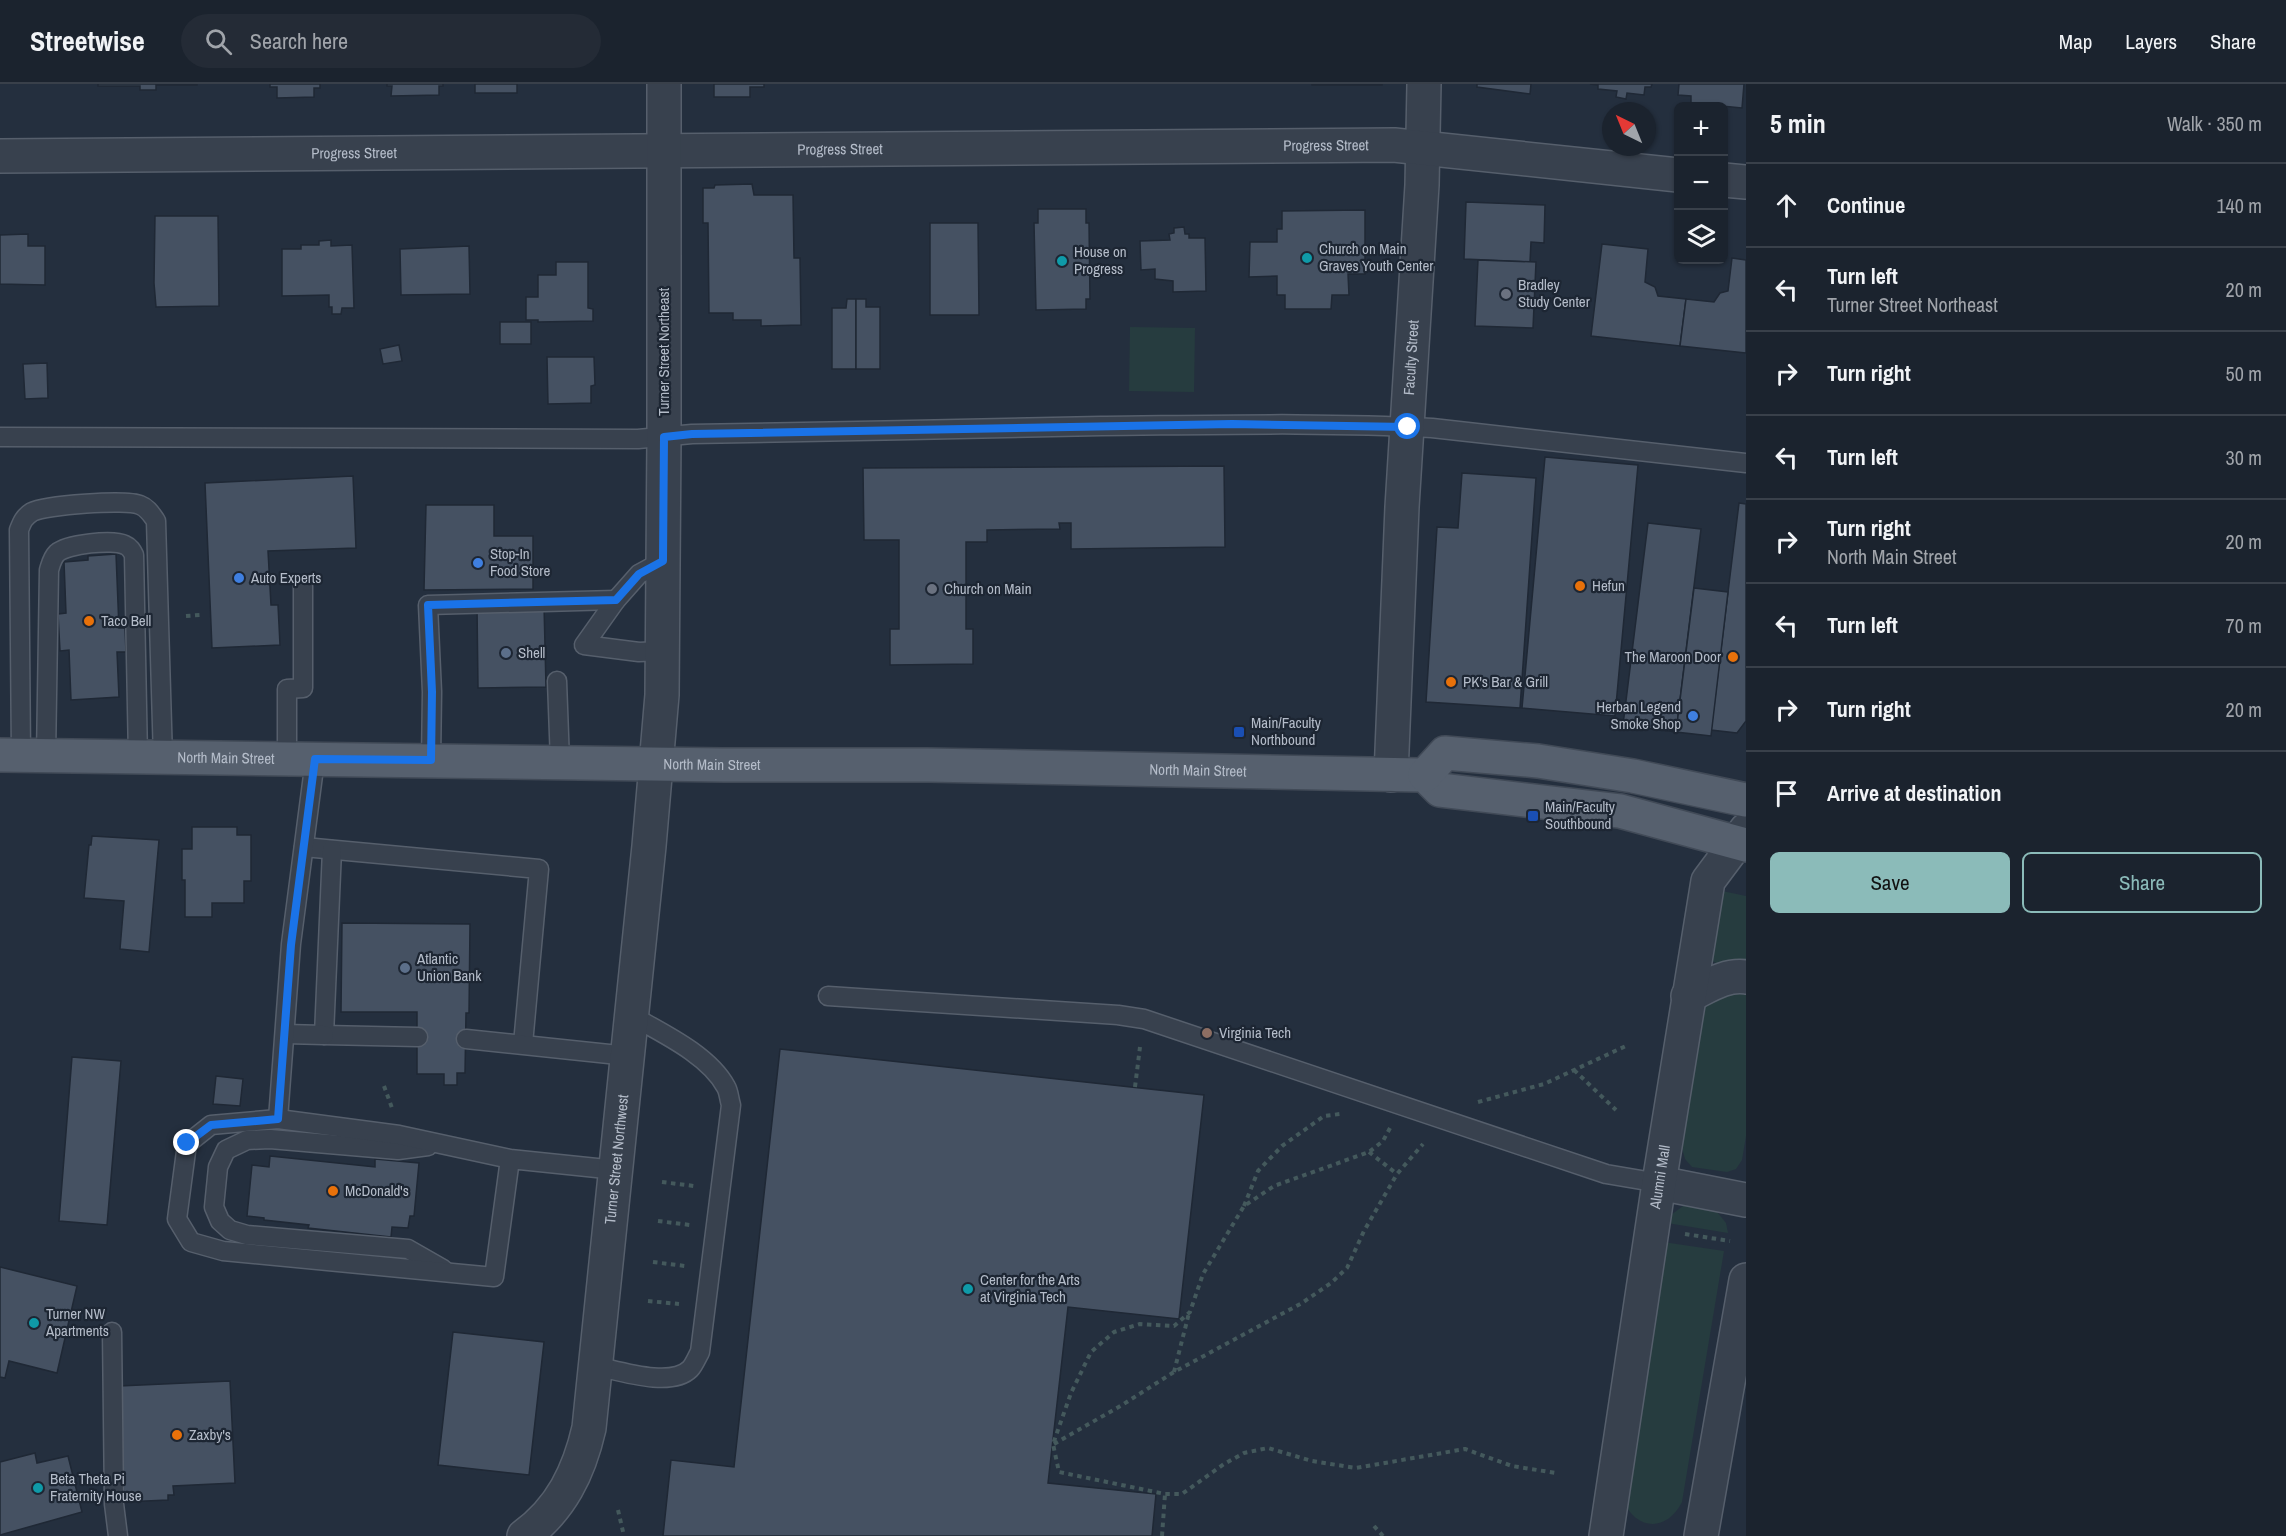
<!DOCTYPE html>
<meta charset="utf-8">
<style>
body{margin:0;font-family:"Archivo Narrow",sans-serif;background:#242b36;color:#f1f3f6}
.controls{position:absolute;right:18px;top:18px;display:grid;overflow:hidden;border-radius:9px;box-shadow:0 2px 4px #0004}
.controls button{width:54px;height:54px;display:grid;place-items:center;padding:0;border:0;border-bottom:2px solid #39404a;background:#1b232e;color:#f1f3f6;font:30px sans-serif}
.compass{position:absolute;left:1602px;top:18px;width:54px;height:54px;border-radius:50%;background:#1b232e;box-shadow:0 2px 4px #0004;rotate:317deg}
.stop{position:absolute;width:18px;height:18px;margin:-14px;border:4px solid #1a73e8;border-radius:50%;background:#fff}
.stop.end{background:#1a73e8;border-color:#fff;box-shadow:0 2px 6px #0008}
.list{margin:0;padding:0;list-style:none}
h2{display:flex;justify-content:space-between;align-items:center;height:78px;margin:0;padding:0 24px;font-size:26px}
h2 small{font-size:20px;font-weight:400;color:#a0a4aa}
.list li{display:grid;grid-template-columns:39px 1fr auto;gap:18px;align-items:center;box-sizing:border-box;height:84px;padding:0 24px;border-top:2px solid #39404a}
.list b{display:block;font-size:22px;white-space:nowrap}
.list p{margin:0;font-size:20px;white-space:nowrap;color:#a0a4aa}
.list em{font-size:20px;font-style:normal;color:#a0a4aa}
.actions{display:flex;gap:12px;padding:18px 24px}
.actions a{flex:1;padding:14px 0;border:2px solid #8bbbb9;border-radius:9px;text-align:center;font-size:21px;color:#8bbbb9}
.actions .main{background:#8bbbb9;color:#111}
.icon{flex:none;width:33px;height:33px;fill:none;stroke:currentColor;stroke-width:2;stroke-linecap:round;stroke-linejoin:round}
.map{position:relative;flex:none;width:1746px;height:1452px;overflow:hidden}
header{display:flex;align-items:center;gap:36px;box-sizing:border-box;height:84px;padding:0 30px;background:#1b232e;border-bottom:2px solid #39404a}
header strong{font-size:28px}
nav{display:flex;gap:33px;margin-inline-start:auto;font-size:21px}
.search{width:420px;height:54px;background:#242b36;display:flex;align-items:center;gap:15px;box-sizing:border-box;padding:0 21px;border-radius:33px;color:#a0a4aa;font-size:22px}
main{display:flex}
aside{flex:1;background:#1b232e}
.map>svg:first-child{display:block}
</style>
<header>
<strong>Streetwise</strong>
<div class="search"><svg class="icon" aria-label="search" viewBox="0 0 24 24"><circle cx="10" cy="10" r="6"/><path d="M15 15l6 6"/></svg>Search here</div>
<nav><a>Map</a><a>Layers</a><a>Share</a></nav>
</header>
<main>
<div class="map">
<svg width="1746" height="1452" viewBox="0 0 1746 1452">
<rect width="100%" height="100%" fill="#242f3e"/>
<g fill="#263c3f">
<path d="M1130,243L1195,244L1194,308L1129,307Z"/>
<path d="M1722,807L1746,812V881H1719L1711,876Z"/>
<path d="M1746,907V1052L1742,1076L1736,1085L1727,1088L1692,1083L1685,1075L1682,1064L1699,927L1709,911Z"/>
<path d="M1683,1122L1714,1124L1726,1139L1728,1149L1667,1139L1671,1131Z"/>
<path d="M1663,1158L1724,1167L1682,1418C1667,1448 1636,1447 1623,1416Z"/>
</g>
<g fill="#455162" stroke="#1f2835" stroke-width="1.5">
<path d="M98,0H197V1H156V6H140V2H98Z"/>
<path d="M270,0H320V4H314V13L277,14V3H270Z"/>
<path d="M387,0H443V2H439V11L391,12L392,2H387Z"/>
<rect x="475" y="0" width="42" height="9"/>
<path d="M714,0H764V3H750V13H714Z"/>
<rect x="1312" y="0" width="70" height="1"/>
<path d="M1477,0H1531L1530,10L1477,3Z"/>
<path d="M1590,0H1652L1651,3H1645L1644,11L1627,9L1626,15L1616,13L1617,7L1598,5V1Z"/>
<path d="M1679,0H1744L1742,24L1691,19V12L1678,11Z"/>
<path d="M752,100L754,111H793L794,174H800L801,241L761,242V236H733V229H709L708,139H703V104H714L715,101Z"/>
<path d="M1466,118L1545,121L1544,159L1531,158L1530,178L1464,175Z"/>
<path d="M1038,125H1086V139H1089L1090,215H1086V225L1036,226L1034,139H1038Z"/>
<path d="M1365,126V190H1348L1349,211H1332L1331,225H1285V211H1277V192L1249,193L1250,158H1277V145H1282V127Z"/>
<path d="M155,132H218L219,222L156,223L154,199Z"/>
<path d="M930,139H978L979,231H930Z"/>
<path d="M1184,143L1185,150H1189V154H1205L1206,207L1173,208V197L1155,195V185L1141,186L1140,157L1170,156L1169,150L1174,149V144Z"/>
<path d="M28,150V162H45V201L0,200V151Z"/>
<path d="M331,156V162L352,161L354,224H342L341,230H332V223H329V211L282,212V165H301V161H319V157Z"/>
<path d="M1602,160L1648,165L1645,198L1655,203L1658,212L1686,215L1680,262L1591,252Z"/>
<path d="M469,162L470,210L401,211L400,165Z"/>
<path d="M1732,174L1746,176V269L1680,262L1686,215L1714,218L1720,209L1728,207Z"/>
<path d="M1478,176L1536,178L1533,244L1475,242Z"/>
<path d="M556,178H588V224L593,225V237L538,238V236H526V213H538V191H556Z"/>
<path d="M847,215H856V285H832V224H846Z"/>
<path d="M856,215H866V223H880V285H856Z"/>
<rect x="500" y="238" width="31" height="22"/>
<path d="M399,261L402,277L383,280L380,265Z"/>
<path d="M547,273H594L595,301L591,302V319L548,320Z"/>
<path d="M47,279L48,314L25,315L23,280Z"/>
<path d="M1545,373L1638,381L1615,632L1522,624Z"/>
<path d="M1224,382L1225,463L1071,465V439H1059L1060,445L987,446V458H966V545H973V580L890,581V545H899V456H864L863,384Z"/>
<path d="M1462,389L1536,394L1520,624L1426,618L1437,443L1458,444Z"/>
<path d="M353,392L356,464L268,467L271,521H278L280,561L212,564L205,399Z"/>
<path d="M1739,419L1746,420V637L1737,649L1711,646Z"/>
<path d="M426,421H494V452H533V505L424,506Z"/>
<path d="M1648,439L1701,445L1676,648L1623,641Z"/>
<path d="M116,470L119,544H125L126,568H117L119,613L71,616L69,566L60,567L58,530L66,529L64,478L88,476V472Z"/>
<path d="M1694,504L1728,508L1711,652L1676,648Z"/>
<path d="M544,521L546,603L478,604L477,522Z"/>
<path d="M192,743H237V751H251V797H244V819H212V833H185V796H182V765H192Z"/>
<path d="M92,752L159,756L149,868L120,865L124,817L84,814L89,761H91Z"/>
<path d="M342,839L470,840L469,929H466L465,989H457V1001H444V990H417V928H341Z"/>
<path d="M780,965L1204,1011L1179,1235L1068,1223L1048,1399L1156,1410L1152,1452H663L671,1376L734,1383Z"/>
<path d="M72,973L121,977L107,1141L59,1137Z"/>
<path d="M216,992L243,995L240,1022L213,1020Z"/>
<path d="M270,1072L375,1083V1075L419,1079L414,1132H410L408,1144L392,1143L391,1153L308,1144L309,1141L264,1136V1134L247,1132L252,1081L269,1083Z"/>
<path d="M0,1183L77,1202L57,1289L9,1277L5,1294L0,1293Z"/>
<path d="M453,1248L544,1258L529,1391L438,1381Z"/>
<path d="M230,1297L235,1399L173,1402L174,1411H168V1416L124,1418L119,1302Z"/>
<path d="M35,1369L37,1379L68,1372L82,1428L0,1451V1378Z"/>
</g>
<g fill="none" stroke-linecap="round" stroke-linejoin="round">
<defs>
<g id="service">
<path d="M0,353L638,355L692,350C828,348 965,345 1101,342C1211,341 1322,338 1432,344L1746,379"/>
<path d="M662,567L639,568L584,561L616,516L639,490L663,477"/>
<path d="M557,597L560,678"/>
<path d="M21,672L19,446C22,438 24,433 32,428C45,421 127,415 140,421C148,424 151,430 156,437L163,675"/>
<path d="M46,673L49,486C51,480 52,474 57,469C67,460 113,455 125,461C130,463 132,467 134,471L138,674"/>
<path d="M287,675V605L303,604V501"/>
<path d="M431,677L432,608L428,521L616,516"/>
<path d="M304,763L539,785L523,960"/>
<path d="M332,766L324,951L418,953"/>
<path d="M828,912L1118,931L1144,935L1606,1090L1659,1099"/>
<path d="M285,950L324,951"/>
<path d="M466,955L628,972"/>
<path d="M278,1035L291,860L315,676"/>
<path d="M428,1062L398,1066L270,1055L247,1056L226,1066L218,1083L214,1123L220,1137L230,1146L247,1151L408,1165L443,1185"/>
<path d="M510,1075L494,1193L223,1167L191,1158L177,1135L187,1060L211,1041L278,1035L399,1051L510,1075L616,1086"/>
<path d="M112,1248L114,1420L118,1452"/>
<path d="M596,1282C620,1287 671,1304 690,1285C694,1281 697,1273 700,1268L731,1021C729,1015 729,1008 726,1003C709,971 662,949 632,932"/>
</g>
<g id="minor">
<path id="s1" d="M1391,691L1402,423L1422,101L1424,0"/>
</g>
<g id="tertiary">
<path id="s2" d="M0,72L1394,61L1678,91"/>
<path d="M1724,96L1746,98"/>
<path d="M1688,912C1707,903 1725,890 1746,893"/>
<path d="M1659,1099L1746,1116"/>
<path id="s3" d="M524,1452C561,1425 579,1388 589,1344L649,762L662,611L664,353V0"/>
<path id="s4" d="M1606,1452L1659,1099L1708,797L1746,746"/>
<path d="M1701,1452L1746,1196"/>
</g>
<g id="primary">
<path id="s5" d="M0,671L723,681H928L1419,691H1425L1440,706L1620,727L1746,761"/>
<path d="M1425,691L1445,669L1538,677L1633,692L1746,716"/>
</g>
</defs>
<use href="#service" stroke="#565f6c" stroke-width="21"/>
<use href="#minor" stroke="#565f6c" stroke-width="36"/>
<use href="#tertiary" stroke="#565f6c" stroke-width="36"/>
<use href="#primary" stroke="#414a57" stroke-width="36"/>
<g stroke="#44595c" stroke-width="4" stroke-dasharray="4.5 4.5" stroke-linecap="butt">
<path d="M186,532L200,531"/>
<path d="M1574,986L1616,1026"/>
<path d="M384,1002L392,1024"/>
<path d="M1135,1003L1140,963"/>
<path d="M1478,1018L1544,1000L1628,961"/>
<path d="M1390,1044L1383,1057L1369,1068L1274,1102L1244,1122L1203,1190L1190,1228L1174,1242L1140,1240L1114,1248L1091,1268L1071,1309L1053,1360L1059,1388L1165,1410H1182L1224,1380L1244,1369L1268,1364L1312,1377L1356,1384L1465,1365L1512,1382L1556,1389"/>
<path d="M1369,1068L1397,1090"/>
<path d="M662,1098L694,1102"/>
<path d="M1244,1122L1258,1087L1282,1062L1324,1032L1340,1030"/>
<path d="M658,1137L690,1141"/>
<path d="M1685,1150L1730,1157"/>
<path d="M653,1178L685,1182"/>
<path d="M648,1217L679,1220"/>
<path d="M1174,1288L1189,1229"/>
<path d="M1054,1360L1122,1321L1174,1288L1302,1219L1331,1199L1347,1184L1364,1147L1397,1090L1423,1060"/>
<path d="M618,1426L624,1452"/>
<path d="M1374,1442L1383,1452"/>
<path d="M1162,1452L1165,1410"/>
</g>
<use href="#service" stroke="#38414e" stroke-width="18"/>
<use href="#minor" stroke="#38414e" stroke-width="33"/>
<use href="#tertiary" stroke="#38414e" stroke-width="33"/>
<use href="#primary" stroke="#56606e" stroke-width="33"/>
</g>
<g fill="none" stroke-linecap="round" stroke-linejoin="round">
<path stroke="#1a73e8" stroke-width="8" d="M187,1059L211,1041L278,1035L291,861L315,675L431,676L432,608L428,521L616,516L639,490L663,477L664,353L692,350L1232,340L1408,343"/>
</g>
<g fill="#0f9aa8" stroke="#1d2633" stroke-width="2">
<circle cx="1307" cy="174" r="6"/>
<circle cx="1062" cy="177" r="6"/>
<circle cx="968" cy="1205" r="6"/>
<circle cx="34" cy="1239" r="6"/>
<circle cx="38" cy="1404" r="6"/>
</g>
<g fill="#6b7280" stroke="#1d2633" stroke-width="2">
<circle cx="1506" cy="210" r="6"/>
<circle cx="932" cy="505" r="6"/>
</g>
<g fill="#3f7fe0" stroke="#1d2633" stroke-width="2">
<circle cx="478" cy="479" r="6"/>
<circle cx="239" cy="494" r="6"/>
<circle cx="1693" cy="632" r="6"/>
</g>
<g fill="#e8710a" stroke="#1d2633" stroke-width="2">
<circle cx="1580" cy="502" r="6"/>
<circle cx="89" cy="537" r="6"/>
<circle cx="1733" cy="573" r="6"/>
<circle cx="1451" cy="598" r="6"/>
<circle cx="333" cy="1107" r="6"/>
<circle cx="177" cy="1351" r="6"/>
</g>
<g fill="#5c6f8a" stroke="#1d2633" stroke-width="2">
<circle cx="506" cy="569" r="6"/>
<circle cx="405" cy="884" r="6"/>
</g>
<g fill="#1a4fb4" stroke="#1d2633" stroke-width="2">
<rect x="1233" y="642" width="12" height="12" rx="3"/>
<rect x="1527" y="726" width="12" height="12" rx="3"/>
</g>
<circle fill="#8d6e63" stroke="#1d2633" stroke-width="2" cx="1207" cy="949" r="6"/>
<g text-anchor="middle" stroke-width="4.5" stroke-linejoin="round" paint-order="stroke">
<g font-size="15" fill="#b4bcc9" stroke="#1d2633">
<text dy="5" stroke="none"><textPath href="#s2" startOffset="1326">Progress Street</textPath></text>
<text dy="5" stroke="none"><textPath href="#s2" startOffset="840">Progress Street</textPath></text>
<text dy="5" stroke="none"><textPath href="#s2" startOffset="354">Progress Street</textPath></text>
<text transform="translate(664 268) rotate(-90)" y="5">Turner Street Northeast</text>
<text dy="5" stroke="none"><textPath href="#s1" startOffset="418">Faculty Street</textPath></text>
<text dy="5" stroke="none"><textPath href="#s5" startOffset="226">North Main Street</textPath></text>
<text dy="5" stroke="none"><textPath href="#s5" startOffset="712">North Main Street</textPath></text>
<text dy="5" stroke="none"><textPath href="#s5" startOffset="1198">North Main Street</textPath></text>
<text dy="5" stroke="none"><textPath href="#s3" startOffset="399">Turner Street Northwest</textPath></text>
<text dy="5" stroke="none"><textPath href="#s4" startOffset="363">Alumni Mall</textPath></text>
</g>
<g font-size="15" fill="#b4bcc9" stroke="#1d2633" text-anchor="start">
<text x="1319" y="170">Church on Main<tspan x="1319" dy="17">Graves Youth Center</tspan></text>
<text x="1074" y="173">House on<tspan x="1074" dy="17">Progress</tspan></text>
<text x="1518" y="206">Bradley<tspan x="1518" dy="17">Study Center</tspan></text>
<text x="490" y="475">Stop-In<tspan x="490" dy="17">Food Store</tspan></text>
<text x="251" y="499">Auto Experts</text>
<text x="1592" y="507">Hefun</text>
<text x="944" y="510">Church on Main</text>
<text x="101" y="542">Taco Bell</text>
<text x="518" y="574">Shell</text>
<text x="1721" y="578" text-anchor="end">The Maroon Door</text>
<text x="1463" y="603">PK's Bar &amp; Grill</text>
<text x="1681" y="628" text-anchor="end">Herban Legend<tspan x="1681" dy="17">Smoke Shop</tspan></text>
<text x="1251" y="644">Main/Faculty<tspan x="1251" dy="17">Northbound</tspan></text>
<text x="1545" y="728">Main/Faculty<tspan x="1545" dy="17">Southbound</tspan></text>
<text x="417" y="880">Atlantic<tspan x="417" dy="17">Union Bank</tspan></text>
<text x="1219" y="954">Virginia Tech</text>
<text x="345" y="1112">McDonald's</text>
<text x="980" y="1201">Center for the Arts<tspan x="980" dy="17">at Virginia Tech</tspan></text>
<text x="46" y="1235">Turner NW<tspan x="46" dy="17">Apartments</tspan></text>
<text x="189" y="1356">Zaxby's</text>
<text x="50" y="1400">Beta Theta Pi<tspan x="50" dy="17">Fraternity House</tspan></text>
</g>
</g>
</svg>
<div class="controls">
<button>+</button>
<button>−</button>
<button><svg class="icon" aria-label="layers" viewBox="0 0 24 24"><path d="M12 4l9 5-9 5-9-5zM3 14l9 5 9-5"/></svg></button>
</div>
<svg class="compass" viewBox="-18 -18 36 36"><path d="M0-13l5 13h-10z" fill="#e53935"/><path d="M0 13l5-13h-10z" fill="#a0a4aa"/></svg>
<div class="stop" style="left:1408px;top:343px"></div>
<div class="stop end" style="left:187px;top:1059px"></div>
</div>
<aside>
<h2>5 min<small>Walk · 350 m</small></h2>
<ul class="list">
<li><svg class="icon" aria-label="ahead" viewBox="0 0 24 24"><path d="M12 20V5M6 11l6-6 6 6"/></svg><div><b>Continue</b></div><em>140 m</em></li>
<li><svg class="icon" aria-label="left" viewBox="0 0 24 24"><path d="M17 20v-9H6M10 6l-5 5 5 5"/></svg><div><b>Turn left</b><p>Turner Street Northeast</p></div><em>20 m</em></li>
<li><svg class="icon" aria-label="right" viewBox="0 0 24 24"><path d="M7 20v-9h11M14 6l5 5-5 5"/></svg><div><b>Turn right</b></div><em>50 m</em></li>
<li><svg class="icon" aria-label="left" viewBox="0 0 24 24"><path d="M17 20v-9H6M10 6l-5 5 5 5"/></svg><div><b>Turn left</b></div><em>30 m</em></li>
<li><svg class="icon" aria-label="right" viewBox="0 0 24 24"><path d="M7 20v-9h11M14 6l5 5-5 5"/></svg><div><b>Turn right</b><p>North Main Street</p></div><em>20 m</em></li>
<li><svg class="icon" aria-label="left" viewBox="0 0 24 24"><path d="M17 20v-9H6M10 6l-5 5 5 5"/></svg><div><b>Turn left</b></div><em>70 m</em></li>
<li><svg class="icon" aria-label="right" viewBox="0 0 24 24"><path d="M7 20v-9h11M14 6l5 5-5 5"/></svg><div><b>Turn right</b></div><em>20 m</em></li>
<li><svg class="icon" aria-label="arrive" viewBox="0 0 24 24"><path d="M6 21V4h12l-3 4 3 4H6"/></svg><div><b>Arrive at destination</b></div></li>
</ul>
<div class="actions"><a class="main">Save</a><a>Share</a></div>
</aside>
</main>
